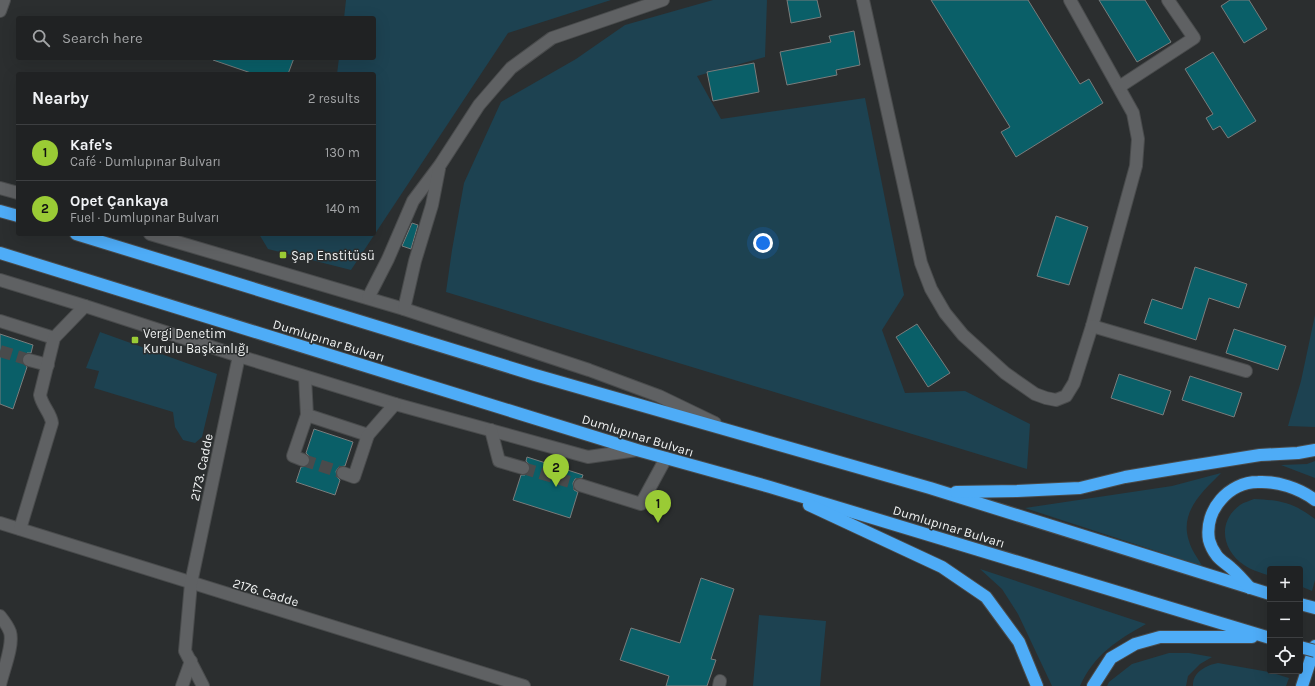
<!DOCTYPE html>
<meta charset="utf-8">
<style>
body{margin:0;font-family:Karla,sans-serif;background:#282a2b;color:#f1f3f6}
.controls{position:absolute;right:12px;bottom:12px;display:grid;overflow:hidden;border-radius:4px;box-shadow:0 4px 16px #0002}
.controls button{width:36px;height:36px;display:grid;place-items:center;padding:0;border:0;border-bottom:1px solid #3d3f41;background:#202223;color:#f1f3f6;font:20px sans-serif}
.you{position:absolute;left:763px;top:243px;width:14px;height:14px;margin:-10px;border:3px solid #fff;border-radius:50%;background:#1a73e8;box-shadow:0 0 0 6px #1a73e833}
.badge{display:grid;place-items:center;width:26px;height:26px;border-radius:50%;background:#9acb35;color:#111;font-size:13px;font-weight:700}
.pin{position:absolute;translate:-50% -33px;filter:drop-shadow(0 1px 2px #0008)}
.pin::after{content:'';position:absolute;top:21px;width:14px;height:12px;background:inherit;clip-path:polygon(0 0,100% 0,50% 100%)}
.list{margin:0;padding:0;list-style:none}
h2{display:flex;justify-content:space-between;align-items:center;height:52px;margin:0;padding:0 16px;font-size:17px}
h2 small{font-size:13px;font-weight:400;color:#a2a4a6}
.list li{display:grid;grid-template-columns:26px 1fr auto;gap:12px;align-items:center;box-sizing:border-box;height:56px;padding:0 16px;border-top:1px solid #3d3f41}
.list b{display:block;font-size:15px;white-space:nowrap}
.list p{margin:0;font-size:13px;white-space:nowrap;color:#a2a4a6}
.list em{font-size:13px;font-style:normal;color:#a2a4a6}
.icon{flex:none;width:22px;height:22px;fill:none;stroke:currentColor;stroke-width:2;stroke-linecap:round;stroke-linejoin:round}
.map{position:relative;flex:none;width:1315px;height:686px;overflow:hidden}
.search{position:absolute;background:#202223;box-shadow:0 4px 16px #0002;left:16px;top:16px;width:360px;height:44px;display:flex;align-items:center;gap:10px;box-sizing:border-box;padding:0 14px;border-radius:4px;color:#a2a4a6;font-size:15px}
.panel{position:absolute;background:#202223;box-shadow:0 4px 16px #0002;left:16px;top:72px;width:360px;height:164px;border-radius:4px}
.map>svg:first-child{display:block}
</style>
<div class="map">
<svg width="1315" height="686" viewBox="0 0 1315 686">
<rect width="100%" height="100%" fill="#2b2e2f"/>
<g fill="#1d4251">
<path d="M346,0H611L508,33L351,270L268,249L259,234H374V74H337L339,58H374V18H344Z"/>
<path d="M713,0H767L765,57L697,76L721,119L865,98L904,295L882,330L905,393L965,391L1030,424L1027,469L446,292L452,250L464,183L501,102L576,59L625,25Z"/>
<path d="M1315,315V427L1288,426L1301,381Z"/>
<path d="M100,332L217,374L202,437L195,443L183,440L175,427L173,412L94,388L99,371L86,368Z"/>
<path d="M1315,461V478L1281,465L1307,464Z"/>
<path d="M1221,473C1203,491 1179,512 1189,541C1191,550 1198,558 1202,566L1025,508L1172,486Z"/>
<path d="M1254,499C1280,500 1294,503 1315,519V580L1312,591L1300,586V569H1270V576C1262,573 1251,570 1244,565C1222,550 1217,522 1240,505C1244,502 1250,501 1254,499Z"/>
<path d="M980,569L1146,624C1116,641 1095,654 1080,686H1052L1018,614L1002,589Z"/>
<path d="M759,615L826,621L820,686H753Z"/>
<path d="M1169,653H1189L1212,657L1200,664L1188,676L1186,686H1107L1109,682L1132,664Z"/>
<path d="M1218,663L1269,672L1289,678L1286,686H1193C1192,672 1207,665 1218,663Z"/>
</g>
<g fill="#0a5f68" stroke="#797c7c">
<path d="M787,0H817L821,17L791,23Z"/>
<path d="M931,0H1028L1080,84L1089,79L1103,103L1016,157L1001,132L1010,127Z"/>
<path d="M1099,0H1145L1171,42L1137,62Z"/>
<path d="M1230,0H1249L1267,29L1244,43L1221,6Z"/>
<path d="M854,31L860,65L836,70L837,75L787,85L780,52L831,42L829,36Z"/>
<path d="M1213,52L1256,121L1228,138L1220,126L1213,130L1206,118L1213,114L1185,69Z"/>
<path d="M214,58H294L288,74H254L213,60Z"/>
<path d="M754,63L759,92L713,101L707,72Z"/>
<path d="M1056,216L1088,227L1069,285L1037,276Z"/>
<path d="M412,223L418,225L411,249L402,246Z"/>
<path d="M1195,267L1247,284L1239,308L1209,298L1196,340L1144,323L1152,299L1182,309Z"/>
<path d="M917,324L950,373L928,387L896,337Z"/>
<path d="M1234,329L1286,346L1278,370L1226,353Z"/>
<path d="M0,334L33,345L31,353H27L22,358V362L27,367L13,409L0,404Z"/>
<path d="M1119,374L1171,391L1163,415L1111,398Z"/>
<path d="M1190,376L1242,393L1234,417L1182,400Z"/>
<path d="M314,429L353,442L345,466L339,467L336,471L337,477L340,480L335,495L296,482L301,467L307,466L310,462L309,456L306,453Z"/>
<path d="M527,457L583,475L582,478L575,479L573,483L574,490L578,492L570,518L513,500L521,475H525L530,470V466L526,461Z"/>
<path d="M701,578L734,589L711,659L716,660L707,686H666L669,676L620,660L631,628L680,643Z"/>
</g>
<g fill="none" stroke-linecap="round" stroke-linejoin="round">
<g stroke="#494b4c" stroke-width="12" stroke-dasharray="12 6" stroke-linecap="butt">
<path d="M0,351L29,360"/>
<path d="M303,460L343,473"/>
<path d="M523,468L580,485"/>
</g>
<defs>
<g id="minor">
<path d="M863,0L921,263L931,289L945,313L963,335L1005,373L1035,394L1046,398L1056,400L1066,396L1074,383L1092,326L1136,166L1138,139L1133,113L1070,0"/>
<path d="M0,11L4,0"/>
<path d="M1119,87L1194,38L1168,0"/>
<path d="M0,188L18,193"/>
<path d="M150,234L404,309L589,370L659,396L715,423"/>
<path d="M0,280L85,306L239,356L395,404L588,457L637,450"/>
<path d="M368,298L388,259L413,201L440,165L479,105L511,68L552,38L663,0"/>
<path d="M404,309L415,261L432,205L439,169"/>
<path d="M0,321L54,338"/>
<path d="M1092,326L1246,371"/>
<path d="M29,360L48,365"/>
<path d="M305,377L307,415L368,435L395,404"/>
<path d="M491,430L499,461L523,468"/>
<path d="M303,460L293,456L307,415"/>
<path d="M343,473L354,477L368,435"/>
<path d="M580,485L641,504L666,458"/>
<path d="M0,523L524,686"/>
<path d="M20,529L52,423C51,413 42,406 40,395L54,338L85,306"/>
<path d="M0,616C4,621 8,626 10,632C14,645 3,671 0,685"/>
<path d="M182,686L191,661"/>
<path d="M203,686L185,651L191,583L239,356"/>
<path d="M719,686L720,681"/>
</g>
<g id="highway">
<path d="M0,211L18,216"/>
<path d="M76,234L535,375L930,488L1270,594"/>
<path d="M0,253L637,450L770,487L1270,638"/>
<path d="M956,492L1017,491L1080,488L1125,477L1185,467L1260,455L1298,453L1315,450"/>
<path d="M809,505L942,567L986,597L1019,642L1037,686"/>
<path d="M1250,588C1244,581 1238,574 1231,568C1227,564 1221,561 1217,556C1214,552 1210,544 1209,540C1204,510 1229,482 1258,482C1277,481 1299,488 1315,500"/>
<path d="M1300,604L1315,608"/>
<path d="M1093,686L1111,658L1135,644L1160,637H1252"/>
<path d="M1302,686L1315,646"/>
</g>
</defs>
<use href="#minor" stroke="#494b4c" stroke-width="14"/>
<use href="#highway" stroke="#494b4c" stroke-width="14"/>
<use href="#minor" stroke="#5f6163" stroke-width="12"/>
<use href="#highway" stroke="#4eacf7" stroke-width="12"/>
<defs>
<path id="highway-bridge" d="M1300,647L1315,651"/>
</defs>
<use href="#highway-bridge" stroke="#494b4c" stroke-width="14" stroke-linecap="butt"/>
<use href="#highway-bridge" stroke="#4eacf7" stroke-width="12"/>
</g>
<g fill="#9acb35" stroke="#2b2e2f" stroke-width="1.5">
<rect x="279" y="251" width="8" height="8" rx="2"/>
<rect x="131" y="336" width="8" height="8" rx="2"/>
</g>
<g text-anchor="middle" stroke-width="3" stroke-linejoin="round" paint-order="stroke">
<g font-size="13" fill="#f0f2f2" stroke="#2b2e2f" text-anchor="start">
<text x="291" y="260">Şap Enstitüsü</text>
<text x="143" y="338">Vergi Denetim<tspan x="143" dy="15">Kurulu Başkanlığı</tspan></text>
</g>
<g font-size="13" fill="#f0f2f2" stroke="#2b2e2f">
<text transform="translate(329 340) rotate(17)" y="5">Dumlupınar Bulvarı</text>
<text transform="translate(638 435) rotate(17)" y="5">Dumlupınar Bulvarı</text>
<text transform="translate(201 467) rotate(-78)" y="5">2173. Cadde</text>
<text transform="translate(949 526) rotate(17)" y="5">Dumlupınar Bulvarı</text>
<text transform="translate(266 592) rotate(17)" y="5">2176. Cadde</text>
</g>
</g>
</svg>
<div class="controls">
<button>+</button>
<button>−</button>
<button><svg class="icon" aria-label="locate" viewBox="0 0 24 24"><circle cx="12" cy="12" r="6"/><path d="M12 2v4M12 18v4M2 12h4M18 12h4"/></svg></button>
</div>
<div class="you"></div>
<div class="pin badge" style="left:658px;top:523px">1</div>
<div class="pin badge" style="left:556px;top:487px">2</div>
<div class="search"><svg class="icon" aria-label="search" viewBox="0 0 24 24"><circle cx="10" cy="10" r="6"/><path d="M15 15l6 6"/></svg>Search here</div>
<section class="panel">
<h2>Nearby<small>2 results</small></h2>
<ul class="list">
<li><span class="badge">1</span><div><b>Kafe's</b><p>Café · Dumlupınar Bulvarı</p></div><em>130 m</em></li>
<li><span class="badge">2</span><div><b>Opet Çankaya</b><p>Fuel · Dumlupınar Bulvarı</p></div><em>140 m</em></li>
</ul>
</section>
</div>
